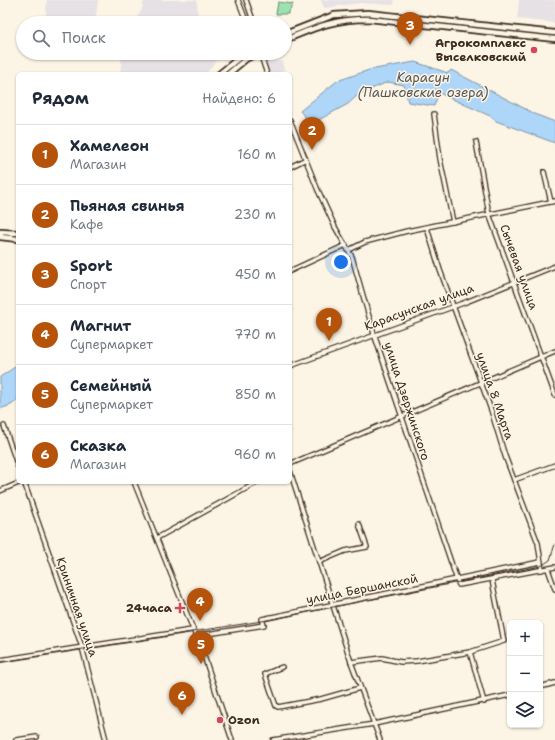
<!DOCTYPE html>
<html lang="ru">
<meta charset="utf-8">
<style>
body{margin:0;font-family:"Shantell Sans",sans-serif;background:#f6f6f7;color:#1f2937}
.controls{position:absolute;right:12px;bottom:12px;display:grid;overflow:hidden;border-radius:6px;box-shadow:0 1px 3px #0004}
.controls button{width:36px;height:36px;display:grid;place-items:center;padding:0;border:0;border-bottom:1px solid #e0e1e3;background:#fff;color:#1f2937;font:20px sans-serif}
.you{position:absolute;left:341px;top:262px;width:14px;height:14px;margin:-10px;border:3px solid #fff;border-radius:50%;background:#1a73e8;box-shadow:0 0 0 6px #1a73e833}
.badge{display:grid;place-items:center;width:26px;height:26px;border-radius:50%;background:#b45309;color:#fff;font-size:13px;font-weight:700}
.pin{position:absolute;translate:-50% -33px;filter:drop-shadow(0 1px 2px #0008)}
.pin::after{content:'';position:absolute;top:21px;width:14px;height:12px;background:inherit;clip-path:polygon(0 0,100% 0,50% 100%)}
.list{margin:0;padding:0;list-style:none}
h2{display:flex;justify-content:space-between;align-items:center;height:52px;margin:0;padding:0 16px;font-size:17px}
h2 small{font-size:13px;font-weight:400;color:#747a83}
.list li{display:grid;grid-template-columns:26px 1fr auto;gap:12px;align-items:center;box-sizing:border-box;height:60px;padding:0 16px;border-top:1px solid #e0e1e3}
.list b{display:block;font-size:15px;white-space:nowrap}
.list p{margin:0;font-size:13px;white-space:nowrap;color:#747a83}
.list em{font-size:13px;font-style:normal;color:#747a83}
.icon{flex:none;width:22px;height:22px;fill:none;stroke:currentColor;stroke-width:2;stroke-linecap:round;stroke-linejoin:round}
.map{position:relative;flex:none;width:555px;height:740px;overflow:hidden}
.search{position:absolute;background:#fff;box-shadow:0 1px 3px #0004;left:16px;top:16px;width:276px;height:44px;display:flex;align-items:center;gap:10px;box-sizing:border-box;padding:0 14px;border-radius:22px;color:#747a83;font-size:15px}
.panel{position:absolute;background:#fff;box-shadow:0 1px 3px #0004;left:16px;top:72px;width:276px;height:412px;border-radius:6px}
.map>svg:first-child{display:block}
</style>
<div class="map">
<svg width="555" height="740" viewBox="0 0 555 740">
<rect width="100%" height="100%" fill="#fcf5e5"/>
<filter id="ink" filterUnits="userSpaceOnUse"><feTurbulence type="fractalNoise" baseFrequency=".025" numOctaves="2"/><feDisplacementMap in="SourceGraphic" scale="8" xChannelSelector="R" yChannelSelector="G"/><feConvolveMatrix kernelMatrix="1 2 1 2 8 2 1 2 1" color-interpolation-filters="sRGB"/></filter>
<g filter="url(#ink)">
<g fill="#e6e1e5">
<path d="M47,0H98L95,23H45Z"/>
<path d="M144,0H197L198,23H134L142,9Z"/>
<path d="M321,0H394V5L360,3L324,8Z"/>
<path d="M519,0H555V23L517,19Z"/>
<path d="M122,53H207L220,55L206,74H120Z"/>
<path d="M282,61L284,70L278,73L270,74L266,62Z"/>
</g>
<g fill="#9be4b2" stroke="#6b8768">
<path d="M278,2L293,4L288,14H276Z"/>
<path d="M369,15L398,19L346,17L322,23L285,38V37C316,23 335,16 369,15Z"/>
<path d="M491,29H492L539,34V35Z"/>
</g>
<g fill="#aed6f9" stroke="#8091a1">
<path d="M415,62L448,73L451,70L537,115L555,122V143L496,121L490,116L439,93L434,106L408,102L404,85L388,82L359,94L348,104L313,123L309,122L300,111L337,81L369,70Z"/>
<path d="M18,365V400L11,405L0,409V377Z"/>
</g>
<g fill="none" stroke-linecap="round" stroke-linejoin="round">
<defs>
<g id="minor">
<path d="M238,0L247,23"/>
<path d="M246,0L254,23"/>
<path d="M260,53L267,74"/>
<path d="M434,114L440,159L453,222"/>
<path d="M290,120L317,188L335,227L352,257L374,334L458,583L459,585L555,567"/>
<path d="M476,142L489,214L555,395"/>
<path d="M290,167L306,159"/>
<path d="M544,172L551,202"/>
<path d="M427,228L440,270L491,410L505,456L538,543L542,570"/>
<path d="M349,250L365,242L407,231L555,201"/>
<path d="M290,271L346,245"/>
<path d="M290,366L466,302L555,266"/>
<path d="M4,426L18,467"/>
<path d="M290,464L555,351"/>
<path d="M290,471L351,662L380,740"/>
<path d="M514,480L555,465"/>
<path d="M24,482L82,647L106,740"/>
<path d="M134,482L205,659L232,740"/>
<path d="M0,491L21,482"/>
<path d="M157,538L258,482"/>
<path d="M319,562L345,551L367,547L359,524"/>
<path d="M548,569L555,589"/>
<path d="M195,636L264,625L262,619L540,562"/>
<path d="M470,652L484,702"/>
<path d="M0,660L192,630"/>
<path d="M351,662L382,658L401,662L417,661L470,652L504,641L492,580"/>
<path d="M282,667L265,674L276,706L278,707L321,699L360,688"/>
<path d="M540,687L555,683"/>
<path d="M16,740L37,737"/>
<path d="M273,740L374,724L510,695"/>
</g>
<g id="major">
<path d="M285,34L334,15L368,13L555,33"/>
<path d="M285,40C316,27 334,19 369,19L555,39"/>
<path d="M219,74L245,53"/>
<path d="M228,74L246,59L258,53"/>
<path d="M0,232L18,233"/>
<path d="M0,237L18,239"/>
</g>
</defs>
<use href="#minor" stroke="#3b2a1e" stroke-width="6"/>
<use href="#major" stroke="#3b2a1e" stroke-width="8"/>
<use href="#minor" stroke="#fcf5e5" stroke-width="3.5"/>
<use href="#major" stroke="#fcf5e5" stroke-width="4.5"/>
<path stroke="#3b2a1e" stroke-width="1" d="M0,662L262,621L541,566L550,560L555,544"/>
</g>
</g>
<g fill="#d1495b" stroke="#fcf5e5" stroke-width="1.5">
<circle cx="534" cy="50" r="4"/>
<path d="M178 602h4v4h4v4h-4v4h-4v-4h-4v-4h4z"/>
<circle cx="220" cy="720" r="4"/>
</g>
<g text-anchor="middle" stroke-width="3" stroke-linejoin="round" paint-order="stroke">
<g font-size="12" font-weight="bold" fill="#3b2a1e" stroke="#fcf5e5" text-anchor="end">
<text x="526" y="47">Агрокомплекс<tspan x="526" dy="14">Выселковский</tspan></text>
<text x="172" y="612">24часа</text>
<text x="228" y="724" text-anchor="start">Ozon</text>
</g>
<g font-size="12" fill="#3b2a1e" stroke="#fcf5e5">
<text transform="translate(519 267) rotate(70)" y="4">Сычевая улица</text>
<text transform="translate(419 307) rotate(-20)" y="4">Карасунская улица</text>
<text transform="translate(495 396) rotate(71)" y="4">улица 8 Марта</text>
<text transform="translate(407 401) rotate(72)" y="4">улица Дзержинского</text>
<text transform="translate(362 589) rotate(-11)" y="4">улица Бершанской</text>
<text transform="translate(77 607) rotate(71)" y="4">Криничная улица</text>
</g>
<g font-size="13" font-style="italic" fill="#585555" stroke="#fcf5e5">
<text x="423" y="82">Карасун<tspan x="423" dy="15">(Пашковские озера)</tspan></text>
</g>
</g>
</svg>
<div class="controls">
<button>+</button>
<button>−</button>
<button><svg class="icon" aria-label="layers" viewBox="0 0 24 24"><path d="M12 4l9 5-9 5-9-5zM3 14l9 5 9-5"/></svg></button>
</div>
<div class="you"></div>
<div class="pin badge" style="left:329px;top:341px">1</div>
<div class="pin badge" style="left:312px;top:150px">2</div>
<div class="pin badge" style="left:410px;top:45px">3</div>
<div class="pin badge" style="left:200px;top:621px">4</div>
<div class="pin badge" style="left:201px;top:664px">5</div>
<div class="pin badge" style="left:182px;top:715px">6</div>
<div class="search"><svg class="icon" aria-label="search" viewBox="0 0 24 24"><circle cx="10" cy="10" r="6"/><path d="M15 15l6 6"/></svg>Поиск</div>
<section class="panel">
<h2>Рядом<small>Найдено: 6</small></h2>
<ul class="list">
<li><span class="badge">1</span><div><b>Хамелеон</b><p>Магазин</p></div><em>160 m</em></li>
<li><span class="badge">2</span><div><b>Пьяная свинья</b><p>Кафе</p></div><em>230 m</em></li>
<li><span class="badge">3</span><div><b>Sport</b><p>Спорт</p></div><em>450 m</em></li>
<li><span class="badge">4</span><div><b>Магнит</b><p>Супермаркет</p></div><em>770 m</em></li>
<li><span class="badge">5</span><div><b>Семейный</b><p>Супермаркет</p></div><em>850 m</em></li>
<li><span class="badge">6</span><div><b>Сказка</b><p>Магазин</p></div><em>960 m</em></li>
</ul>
</section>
</div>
